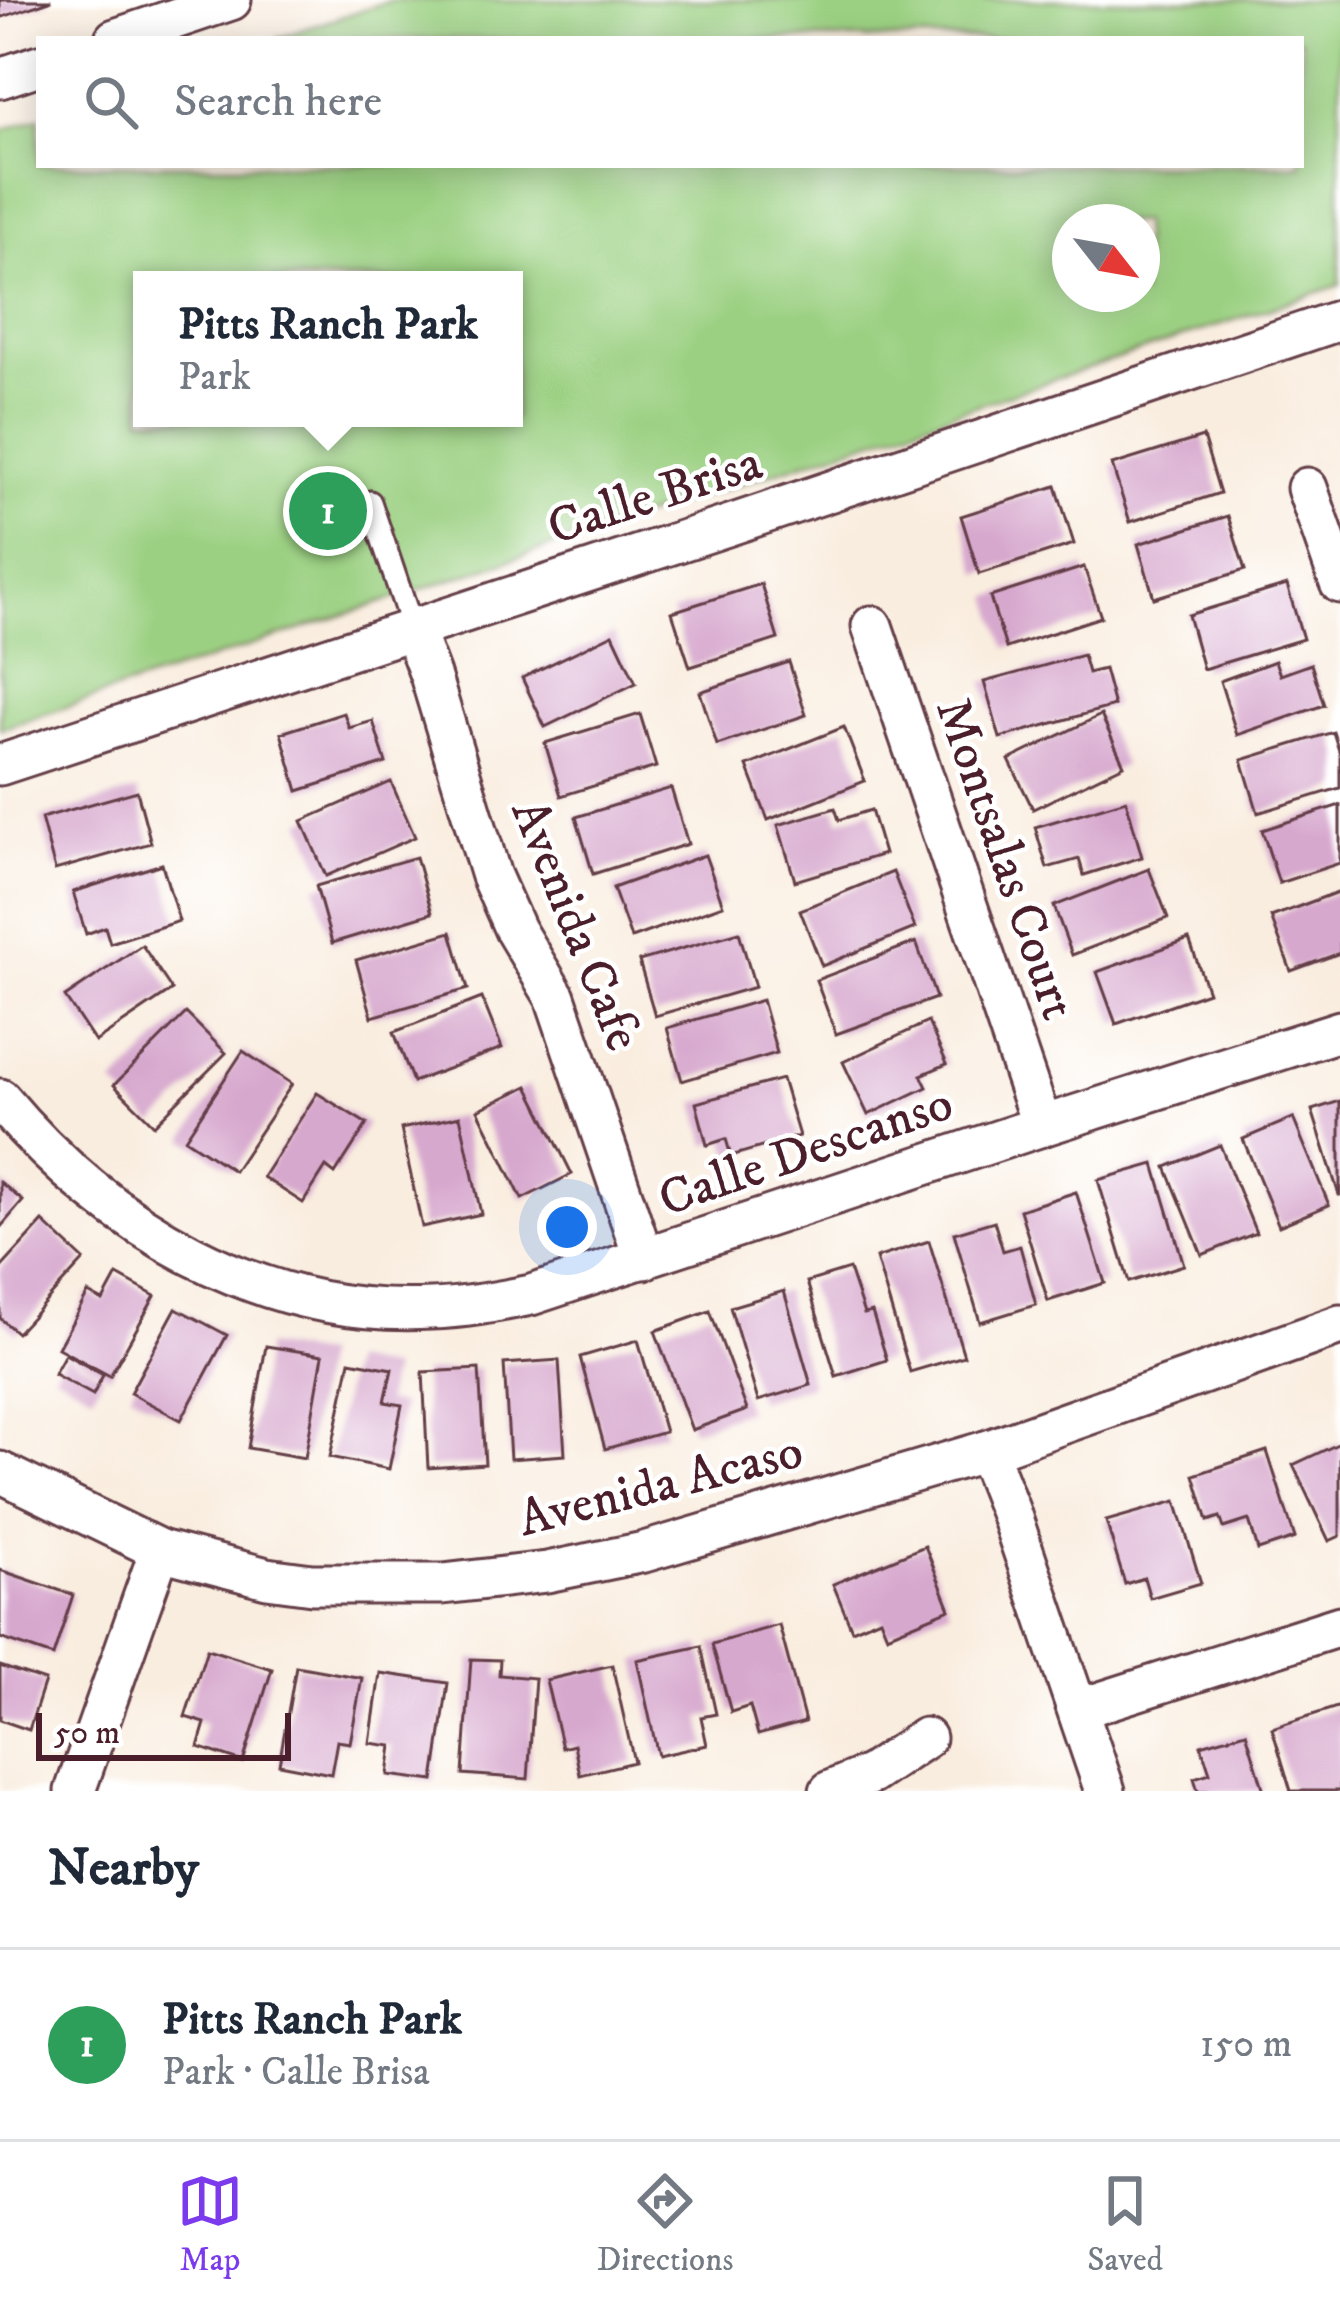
<!DOCTYPE html>
<meta charset="utf-8">
<style>
body{margin:0;font-family:"IM FELL DW Pica",serif;background:#f6f6f7;color:#1f2937}
.compass{position:absolute;left:1052px;top:204px;width:108px;height:108px;border-radius:50%;background:#fff;box-shadow:0 6px 30px #0003;rotate:121deg}
.scale{position:absolute;left:36px;bottom:30px;width:255px;box-sizing:border-box;padding-left:12px;border:6px solid #4a1f2b;border-top:0;font-size:33px;line-height:42px;white-space:nowrap;color:#4a1f2b;-webkit-text-stroke:9px #fff;paint-order:stroke}
.you{position:absolute;left:567px;top:1227px;width:42px;height:42px;margin:-30px;border:9px solid #fff;border-radius:50%;background:#1a73e8;box-shadow:0 0 0 18px #1a73e833}
.badge{display:grid;place-items:center;width:78px;height:78px;border-radius:50%;background:#7c3aed;color:#fff;font-size:39px;font-weight:700}
.pin{position:absolute;translate:-50% -50%;border:6px solid #fff;box-shadow:0 3px 12px #0006}
.popup{position:absolute;left:133px;top:271px;width:390px;height:156px;box-sizing:border-box;display:grid;place-content:center;border-radius:0px;background:#fff;filter:drop-shadow(0 3px 9px #0005);font-size:39px;white-space:nowrap;color:#747a83}
.popup b{font-size:45px;color:#1f2937}
.popup::after{content:'';position:absolute;left:50%;top:100%;margin-left:-24px;border:24px solid transparent;border-top-color:#fff}
.list{margin:0;padding:0;list-style:none}
h2{display:flex;justify-content:space-between;align-items:center;height:156px;margin:0;padding:0 48px;font-size:51px}
h2 small{font-size:39px;font-weight:400;color:#747a83}
.list li{display:grid;grid-template-columns:78px 1fr auto;gap:36px;align-items:center;box-sizing:border-box;height:192px;padding:0 48px;border-top:3px solid #e0e1e3}
.list b{display:block;font-size:45px;white-space:nowrap}
.list p{margin:0;font-size:39px;white-space:nowrap;color:#747a83}
.list em{font-size:39px;font-style:normal;color:#747a83}
.icon{flex:none;width:66px;height:66px;fill:none;stroke:currentColor;stroke-width:2;stroke-linecap:round;stroke-linejoin:round}
.map{position:relative;flex:none;width:1340px;height:1791px;overflow:hidden}
.search{position:absolute;background:#fff;box-shadow:0 6px 30px #0003;left:36px;right:36px;top:36px;height:132px;display:flex;align-items:center;gap:30px;box-sizing:border-box;padding:0 42px;border-radius:0px;color:#747a83;font-size:45px}
.sheet{height:348px;background:#fff}
nav{display:flex;justify-content:space-around;align-items:center;box-sizing:border-box;height:168px;border-top:3px solid #e0e1e3;background:#fff;font-size:33px;color:#747a83}
nav a{display:grid;justify-items:center;gap:6px}
nav .on{color:#7c3aed}
.map>svg:first-child{display:block}
</style>
<div class="map">
<svg width="1340" height="1791" viewBox="0 0 1340 1791">
<rect width="100%" height="100%" fill="#fff"/>
<filter id="ink" filterUnits="userSpaceOnUse"><feTurbulence type="fractalNoise" baseFrequency=".00833" numOctaves="2"/><feDisplacementMap in="SourceGraphic" scale="24" xChannelSelector="R" yChannelSelector="G"/><feConvolveMatrix kernelMatrix="1 2 1 2 8 2 1 2 1" color-interpolation-filters="sRGB"/></filter>
<filter id="wash" filterUnits="userSpaceOnUse"><feTurbulence type="fractalNoise" baseFrequency=".004" numOctaves="4" result="noise"/><feDisplacementMap in="SourceGraphic" scale="48" xChannelSelector="R" yChannelSelector="G"/><feGaussianBlur stdDeviation="2.7" result="paint"/><feColorMatrix in="noise" values="0 0 0 0 0 0 0 0 0 0 0 0 0 0 0 0 0 1.4 0 .05"/><feComposite in="paint" operator="in"/></filter>
<g filter="url(#wash)">
<rect width="100%" height="100%" fill="#f9eddf"/>
<path fill="#9bd082" stroke="#727856" stroke-width="3" fill-rule="evenodd" d="M392,0H1340V285L0,729V131L39,118V165H1301V39H275ZM1070,222H1142V294H1070ZM142,280H514V418H142Z"/>
<g id="blocks">
<g fill="#d7a8ce">
<path d="M0,0H50V1L0,18Z"/>
<path d="M1203,437L1220,493L1130,522L1112,465Z"/>
<path d="M1056,486L1074,544L979,574L961,516Z"/>
<path d="M1228,516L1245,570L1154,598L1138,544Z"/>
<path d="M1084,567L1101,617L1006,648L990,597Z"/>
<path d="M761,584L778,639L690,667L672,612Z"/>
<path d="M1287,585L1303,639L1203,669L1188,615Z"/>
<path d="M613,634L636,683L545,727L522,678Z"/>
<path d="M1083,655L1088,673L1104,669L1114,706L1000,738L984,682Z"/>
<path d="M1275,661L1280,675L1311,664L1324,705L1237,735L1220,681Z"/>
<path d="M789,662L806,715L717,745L700,692Z"/>
<path d="M344,713L349,728L373,721L386,763L298,791L281,733Z"/>
<path d="M640,714L656,767L561,796L545,743Z"/>
<path d="M1101,715L1124,765L1033,809L1009,760Z"/>
<path d="M844,727L865,781L768,820L747,766Z"/>
<path d="M1333,732L1340,754V788L1258,813L1242,760Z"/>
<path d="M391,782L415,837L326,876L302,821Z"/>
<path d="M671,788L688,844L593,874L576,817Z"/>
<path d="M137,791L151,843L55,870L41,818Z"/>
<path d="M1126,800L1142,857L1084,875L1079,859L1047,868L1035,827Z"/>
<path d="M1340,805V863L1279,883L1262,830Z"/>
<path d="M835,808L839,820L871,810L884,854L795,881L778,825Z"/>
<path d="M705,855L723,905L631,938L613,888Z"/>
<path d="M416,857L432,913L332,943L316,886Z"/>
<path d="M162,864L179,921L110,943L105,927L86,934L73,892Z"/>
<path d="M1149,869L1168,918L1072,955L1054,906Z"/>
<path d="M893,872L915,928L822,966L800,910Z"/>
<path d="M1340,891V953L1291,971L1271,917Z"/>
<path d="M451,932L468,989L372,1017L356,960Z"/>
<path d="M739,932L755,987L655,1016L639,961Z"/>
<path d="M1189,939L1208,992L1116,1024L1097,972Z"/>
<path d="M916,942L936,998L836,1034L816,980Z"/>
<path d="M142,945L172,990L95,1042L65,997Z"/>
<path d="M482,998L502,1048L413,1082L394,1032Z"/>
<path d="M762,1000L777,1053L682,1081L667,1028Z"/>
<path d="M186,1013L226,1053L154,1125L114,1085Z"/>
<path d="M928,1022L947,1064L921,1075L927,1087L868,1115L843,1062Z"/>
<path d="M243,1051L292,1084L234,1171L185,1139Z"/>
<path d="M782,1079L799,1136L731,1156L726,1139L707,1145L696,1103Z"/>
<path d="M528,1086L572,1174L522,1199L478,1110Z"/>
<path d="M317,1093L367,1124L335,1174L326,1167L303,1203L263,1177Z"/>
<path d="M1340,1101V1195H1339L1312,1110Z"/>
<path d="M460,1116L481,1214L422,1227L401,1129Z"/>
<path d="M1293,1118L1329,1205L1279,1226L1243,1139Z"/>
<path d="M1220,1145L1256,1233L1202,1255L1166,1167Z"/>
<path d="M1154,1164L1184,1265L1129,1282L1098,1180Z"/>
<path d="M0,1182L23,1201L0,1228Z"/>
<path d="M1076,1192L1105,1283L1048,1301L1020,1210Z"/>
<path d="M994,1221L1003,1251L1020,1246L1036,1305L980,1322L954,1233Z"/>
<path d="M43,1222L84,1260L17,1333L0,1318V1269Z"/>
<path d="M929,1241L964,1356L910,1372L876,1258Z"/>
<path d="M849,1269L864,1314L872,1312L887,1360L836,1376L807,1282Z"/>
<path d="M117,1275L155,1296L110,1376L58,1348L88,1293L103,1301Z"/>
<path d="M784,1291L811,1385L758,1401L730,1307Z"/>
<path d="M176,1308L227,1335L181,1420L130,1393Z"/>
<path d="M710,1311L747,1410L692,1430L655,1331Z"/>
<path d="M638,1340L665,1432L605,1449L580,1357Z"/>
<path d="M266,1346L323,1355L305,1458L248,1448Z"/>
<path d="M65,1354L103,1375L93,1395L54,1374Z"/>
<path d="M559,1360L565,1455L510,1459L504,1364Z"/>
<path d="M350,1361L392,1369L385,1402L402,1405L389,1469L330,1457Z"/>
<path d="M479,1369L485,1464L428,1468L423,1372Z"/>
<path d="M1340,1443V1536L1329,1541L1293,1465Z"/>
<path d="M1267,1451L1295,1538L1258,1550L1249,1520L1224,1528L1220,1517L1208,1521L1194,1475Z"/>
<path d="M1176,1501L1201,1583L1150,1598L1144,1578L1125,1584L1106,1521Z"/>
<path d="M925,1546L950,1609L887,1635L880,1618L852,1630L833,1584Z"/>
<path d="M0,1570L73,1595L53,1656L0,1638Z"/>
<path d="M779,1625L805,1722L758,1735L750,1706L731,1712L712,1644Z"/>
<path d="M701,1646L716,1714L701,1717L707,1745L658,1756L637,1660Z"/>
<path d="M207,1649L272,1669L243,1762L198,1747L205,1723L185,1717Z"/>
<path d="M471,1659L500,1660L499,1675L535,1678L528,1779L463,1774Z"/>
<path d="M612,1665L634,1762L580,1775L574,1745L562,1748L546,1680Z"/>
<path d="M0,1666L45,1681L29,1730L0,1720Z"/>
<path d="M296,1666L362,1678L350,1743L337,1741L331,1774L279,1764Z"/>
<path d="M380,1673L448,1683L434,1781L388,1775L392,1746L370,1743Z"/>
<path d="M1340,1706V1791H1291L1272,1728Z"/>
<path d="M1246,1732L1264,1791H1198L1194,1778L1210,1773L1201,1745Z"/>
</g>
</g>
</g>
<g filter="url(#ink)">
<use href="#blocks" fill-opacity="0" stroke="#643e46" stroke-width="3"/>
<g fill="none" stroke-linecap="round" stroke-linejoin="round">
<defs>
<path id="lane" d="M370,502L413,630"/>
<g id="street">
<path d="M115,39L231,0"/>
<path d="M0,78L39,65"/>
<path d="M1307,488L1340,583"/>
<path d="M872,626L1042,1126"/>
<path d="M413,630L430,675L491,876L515,930L555,997L644,1259"/>
<path d="M0,765L727,526L1340,320"/>
<path d="M0,1099C106,1226 260,1318 431,1309C465,1308 497,1302 531,1295L1042,1126L1340,1031"/>
<path d="M986,1451L1010,1512L1105,1791"/>
<path d="M0,1472L160,1550L267,1578L312,1584H443L547,1572L644,1552L986,1451L1340,1325"/>
<path d="M1079,1709L1340,1626"/>
<path d="M75,1791L160,1550"/>
<path d="M830,1791L871,1774L925,1738"/>
</g>
</defs>
<use href="#lane" stroke="#643e46" stroke-width="27"/>
<use href="#street" stroke="#643e46" stroke-width="45"/>
<use href="#lane" stroke="#fff" stroke-width="21"/>
<use href="#street" stroke="#fff" stroke-width="39"/>
</g>
</g>
<g text-anchor="middle" stroke-width="9" stroke-linejoin="round" paint-order="stroke">
<g font-size="51" fill="#4a1f2b" stroke="#fff">
<text transform="translate(654 493) rotate(-18)" y="18">Calle Brisa</text>
<text transform="translate(1008 858) rotate(71)" y="18">Montsalas Court</text>
<text transform="translate(578 924) rotate(68)" y="18">Avenida Cafe</text>
<text transform="translate(805 1149) rotate(-19)" y="18">Calle Descanso</text>
<text transform="translate(660 1483) rotate(-14)" y="18">Avenida Acaso</text>
</g>
</g>
</svg>
<svg class="compass" viewBox="-18 -18 36 36"><path d="M0-13l5 13h-10z" fill="#e53935"/><path d="M0 13l5-13h-10z" fill="#747a83"/></svg>
<div class="scale">50 m</div>
<div class="you"></div>
<div class="pin badge" style="left:328px;top:511px;background:#2e9e5b">1</div>
<div class="popup"><b>Pitts Ranch Park</b>Park</div>
<div class="search"><svg class="icon" aria-label="search" viewBox="0 0 24 24"><circle cx="10" cy="10" r="6"/><path d="M15 15l6 6"/></svg>Search here</div>
</div>
<section class="sheet">
<h2>Nearby<small></small></h2>
<ul class="list">
<li><span class="badge" style="background:#2e9e5b">1</span><div><b>Pitts Ranch Park</b><p>Park · Calle Brisa</p></div><em>150 m</em></li>
</ul>
</section>
<nav>
<a class="on"><svg class="icon" aria-label="map" viewBox="0 0 24 24"><path d="M3 6l6-2 6 2 6-2v14l-6 2-6-2-6 2zM9 4v14M15 6v14"/></svg>Map</a>
<a><svg class="icon" aria-label="directions" viewBox="0 0 24 24"><path d="M12 3l9 9-9 9-9-9zM9 14v-3h6M13 9l2 2-2 2"/></svg>Directions</a>
<a><svg class="icon" aria-label="saved" viewBox="0 0 24 24"><path d="M7 4h10v16l-5-4-5 4z"/></svg>Saved</a>
</nav>
